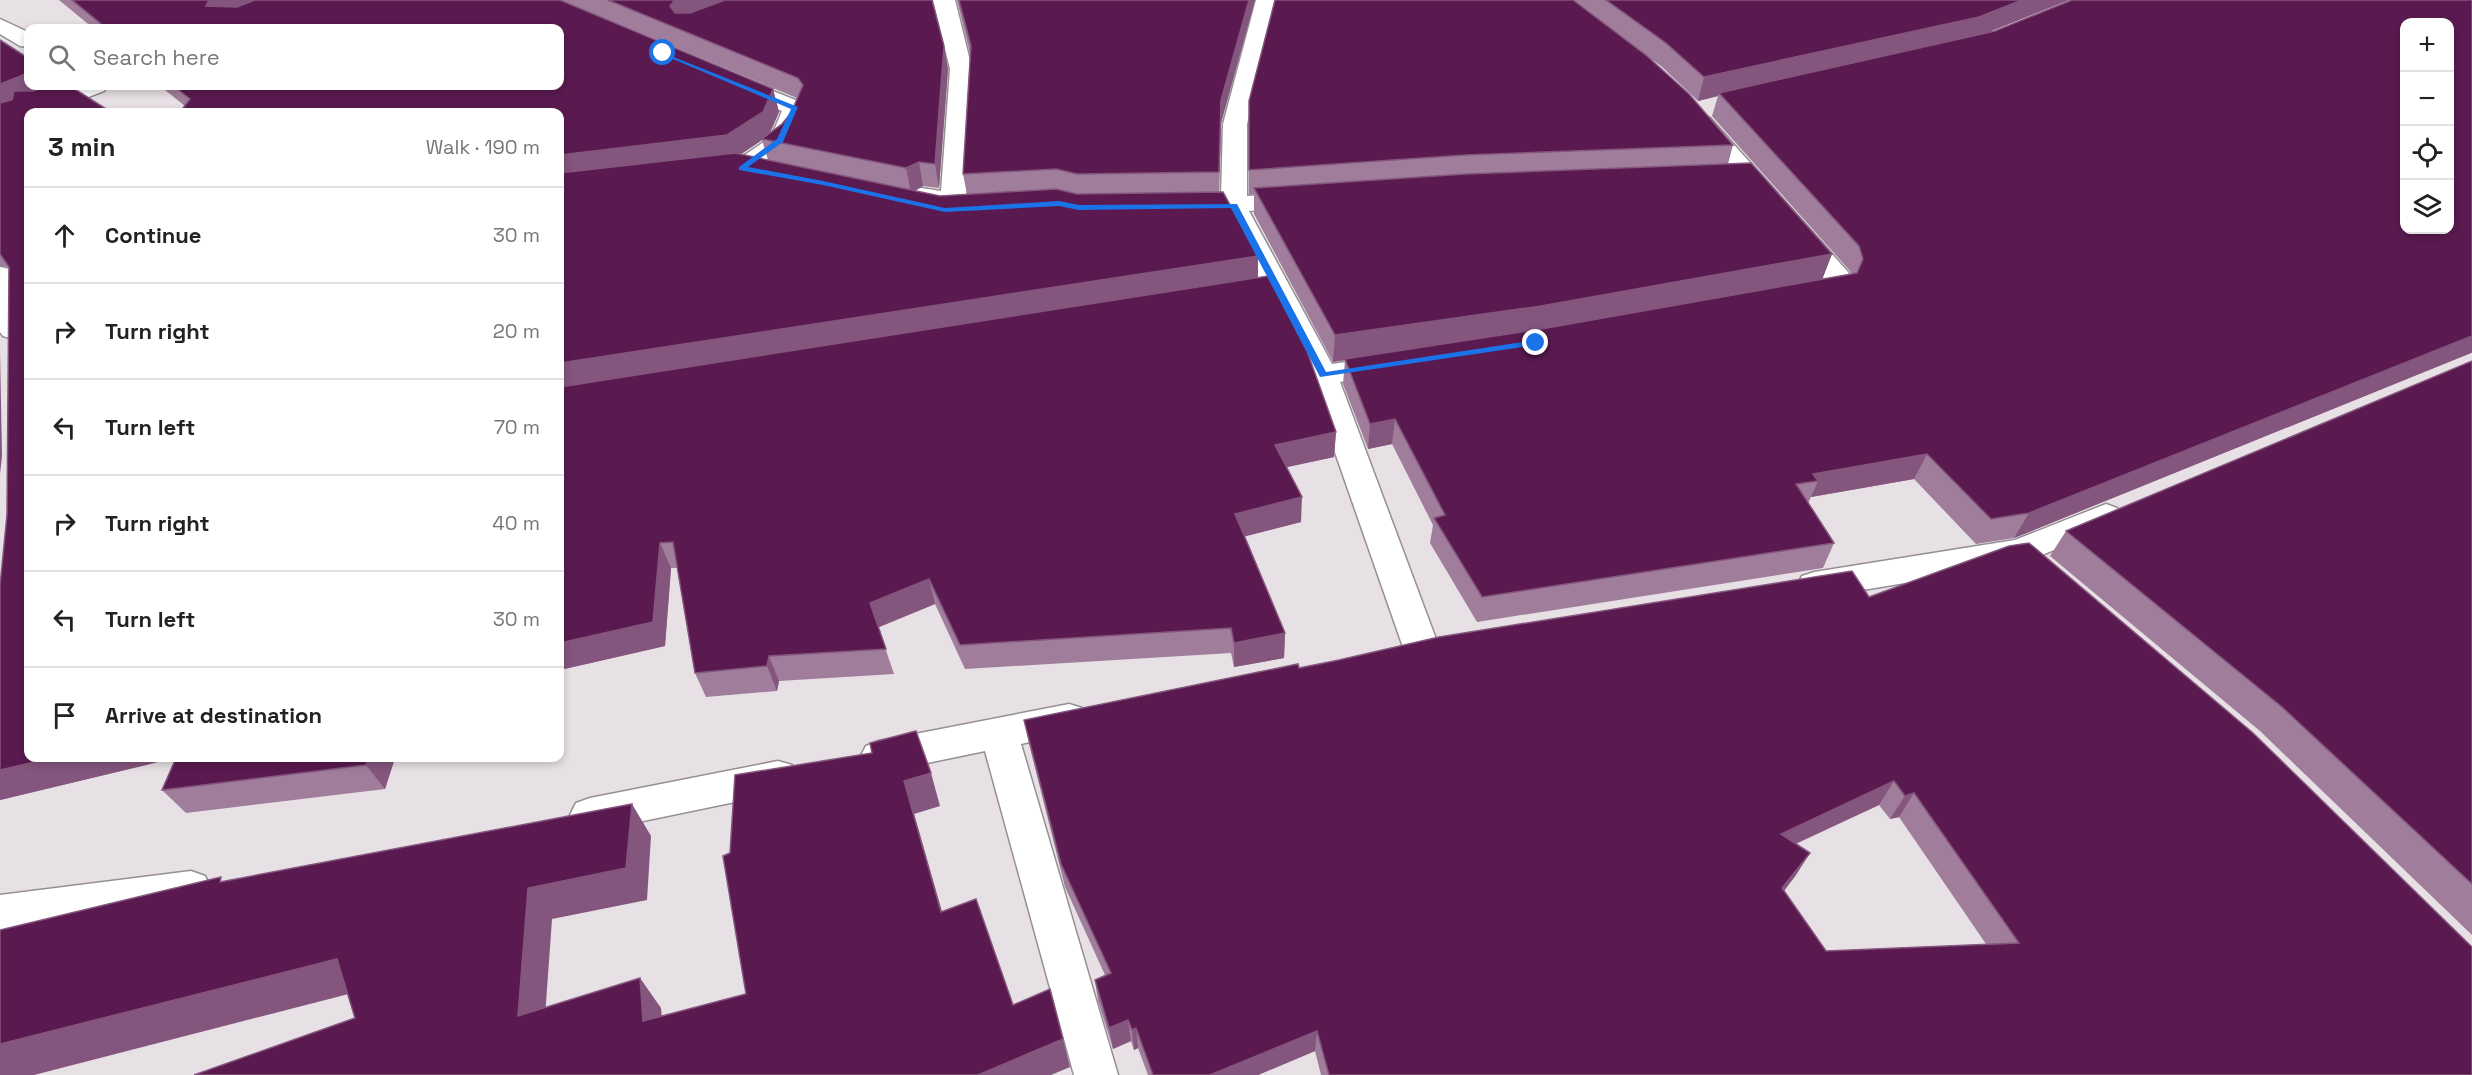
<!DOCTYPE html>
<meta charset="utf-8">
<style>
body{margin:0;font-family:"Space Grotesk",sans-serif;background:#f6f6f6;color:#222}
.controls{position:absolute;right:18px;top:18px;display:grid;overflow:hidden;border-radius:12px;box-shadow:0 3px 9px #0003}
.controls button{width:54px;height:54px;display:grid;place-items:center;padding:0;border:0;border-bottom:2px solid #e0e0e0;background:#fff;color:#222;font:30px sans-serif}
.stop{position:absolute;width:18px;height:18px;margin:-14px;border:4px solid #1a73e8;border-radius:50%;background:#fff}
.stop.end{background:#1a73e8;border-color:#fff;box-shadow:0 2px 6px #0008}
.list{margin:0;padding:0;list-style:none}
h2{display:flex;justify-content:space-between;align-items:center;height:78px;margin:0;padding:0 24px;font-size:26px}
h2 small{font-size:20px;font-weight:400;color:#767676}
.list li{display:grid;grid-template-columns:39px 1fr auto;gap:18px;align-items:center;box-sizing:border-box;height:96px;padding:0 24px;border-top:2px solid #e0e0e0}
.list b{display:block;font-size:22px;white-space:nowrap}
.list em{font-size:20px;font-style:normal;color:#767676}
.icon{flex:none;width:33px;height:33px;fill:none;stroke:currentColor;stroke-width:2;stroke-linecap:round;stroke-linejoin:round}
.map{position:relative;flex:none;width:2472px;height:1075px;overflow:hidden}
.search{position:absolute;background:#fff;box-shadow:0 3px 9px #0003;left:24px;top:24px;width:540px;height:66px;display:flex;align-items:center;gap:15px;box-sizing:border-box;padding:0 21px;border-radius:12px;color:#767676;font-size:22px}
.panel{position:absolute;background:#fff;box-shadow:0 3px 9px #0003;left:24px;top:108px;width:540px;height:654px;border-radius:12px}
.map>svg:first-child{display:block}
</style>
<div class="map">
<svg width="2472" height="1075" viewBox="0 0 2472 1075">
<rect width="100%" height="100%" fill="#e7e0e5"/>
<g fill="none" stroke-linecap="round" stroke-linejoin="round">
<defs>
<g id="minor">
<path d="M933,0H955L972,69L966,200L962,205L953,208L906,200L902,195L906,190L915,187L941,191L950,69Z"/>
<path d="M1256,0H1278L1247,124V196L1299,193L1308,196L1312,201L1308,206L1249,211L1332,364L1390,356L1400,358L1405,365L1400,372L1340,382L1439,647L1434,657L1421,661L1408,657L1403,647L1308,375L1224,212L1186,214L1177,211L1173,206L1177,201L1221,197L1223,124Z"/>
<path d="M0,19L28,32V47L20,46L0,34Z"/>
<path d="M735,76L803,103L807,108L790,146L751,173L742,175L733,173L730,168L733,163L771,137L782,111L727,88L724,83L727,78Z"/>
<path d="M77,86H107L104,91L49,112H28V119L21,117L17,112L21,107Z"/>
<path d="M1702,116L1710,118L1848,272C1853,280 1852,287 1847,295L1807,302L1797,300L1793,294L1797,288L1824,283V279L1694,128L1690,123L1694,118Z"/>
<path d="M0,267L10,269L26,292L27,330L23,336L13,339L3,336L0,332Z"/>
<path d="M2106,504L2117,508L2122,516L2117,524L2020,564L1814,598L1802,594L1797,585L1802,576L1814,572L2015,540Z"/>
<path d="M1069,704L1082,708L1088,719L1082,730L1021,744L1118,1075H1074L985,751L879,773L866,768L860,757L866,746L879,741Z"/>
<path d="M778,761L792,765L797,777L792,789L778,793L590,832L576,827L570,815L576,803L590,798Z"/>
<path d="M191,871L205,876L211,889L205,902L191,907L0,933V895Z"/>
</g>
</defs>
<use href="#minor" stroke="#958f93" stroke-width="3"/>
<use href="#minor" fill="#fff" fill-rule="evenodd"/>
</g>
<g fill="#a07d9a" fill-rule="evenodd">
<path d="M59,0H560L773,89L779,112L770,133L782,124L791,113L797,98L561,0H932L948,69L939,188L923,186L915,191L940,196L967,194L963,174L970,54L957,0H1255L1221,123L1219,192L1258,256V277L1336,432L1334,457L1286,467L1301,522L1245,536L1285,633L1284,658L1234,667L1231,653L965,669L935,604L878,627L894,674L779,681L777,691L706,697L695,673L677,568H671L665,646L560,670V112L185,106L160,86H560V28H93ZM762,140L768,160L741,154Z"/>
<path d="M1275,0H2069L1985,33L2472,0V353H2471L2014,538L1976,544L1914,479L1811,497L1808,503L1834,543L1823,568L1477,622L1430,543L1433,525L1392,444L1368,449L1343,384L1345,360L1333,362L1254,214V194L1249,195V101ZM1637,49L1661,66L1698,101L1718,96L1712,116L1850,271L1851,274L1822,279L1832,254L1728,164L1733,145Z"/>
<path d="M0,40L28,58V86H70L111,112H28V758H173L146,765L0,800V586L7,515L9,267L0,266Z"/>
<path d="M2472,361V935L2260,731L2050,556L2066,531Z"/>
<path d="M1869,597L2472,1075H1321L1315,1051L1258,1075H1148L1138,1048L1134,1050L1131,1041L1113,1049L1098,1001L1095,980L1105,975L1065,887L1029,744L1024,720L1299,668ZM1879,805L1890,819L1899,817L1986,944L1826,951L1784,891L1796,875V844Z"/>
<path d="M395,758L385,789L186,813L162,790Z"/>
</g>
<g fill="#84557d">
<path d="M209,0H275L219,28L206,6Z"/>
<path d="M678,0H744L681,24L670,6L674,1Z"/>
<path d="M1249,0H1255L1221,123L1219,196L1221,100Z"/>
<path d="M2022,0H2069L1969,40L1719,93L1718,96L1698,101L1704,77Z"/>
<path d="M944,46L948,69L939,188L935,164Z"/>
<path d="M28,73V86H55L0,114V84Z"/>
<path d="M773,89L779,112L769,135L762,139V140L734,159L560,180V155Z"/>
<path d="M919,162L923,186L911,193L906,168Z"/>
<path d="M1832,254L1822,280L1536,332L1333,362L1335,335Z"/>
<path d="M1258,256V280L560,392V363Z"/>
<path d="M2472,336V352L2471,353L2014,538L2029,513Z"/>
<path d="M0,351L2,456L0,474Z"/>
<path d="M1395,419L1392,444L1368,449L1370,424Z"/>
<path d="M1336,432L1334,457L1274,470L1275,445Z"/>
<path d="M1927,454L1914,479L1811,497L1818,481L1813,474Z"/>
<path d="M1302,497L1301,522L1235,539V514Z"/>
<path d="M660,543L671,568L665,646L560,670V643Z"/>
<path d="M929,579L935,604L877,628L870,603Z"/>
<path d="M1285,633L1284,658L1234,667V643Z"/>
<path d="M769,656L779,681L777,691L767,666Z"/>
<path d="M52,758H173L146,765L0,800V770Z"/>
<path d="M368,758H395L385,789L366,765Z"/>
<path d="M931,773L940,806L914,814L951,943L941,912L904,781Z"/>
<path d="M1894,781L1879,805L1768,856L1781,834Z"/>
<path d="M1914,793L1899,817L1890,819L1905,796Z"/>
<path d="M632,804L651,836L647,900L552,919L543,1045L518,1016L528,888Z"/>
<path d="M1810,853L1796,875L1769,910L1782,888Z"/>
<path d="M337,959L368,989L34,1075H0V1044Z"/>
<path d="M640,978L661,1008L665,1050L643,1021Z"/>
<path d="M1128,1020L1131,1041L1113,1049L1109,1028Z"/>
<path d="M1136,1028L1138,1048L1134,1050L1132,1030Z"/>
<path d="M1317,1031L1315,1051L1258,1075H1210Z"/>
<path d="M1063,1039L1070,1067L1051,1075H978Z"/>
</g>
<g fill="#5a1a50" stroke="#84557d" stroke-width="1.5" fill-rule="evenodd">
<path d="M72,0H209L206,6L237,7L255,0H560L773,89L763,112L727,135L560,155V112H180L190,99L174,86H560V28H106Z"/>
<path d="M608,0H678L674,1L670,6L675,13H690L725,0H932L944,46L935,164L919,162L906,168L762,139L782,124L791,113L803,85L798,78Z"/>
<path d="M959,0H1249L1221,100L1219,172L1077,174L1056,169L963,174L971,46Z"/>
<path d="M1275,0H1573L1647,56L1689,94L1733,145L1465,155L1249,170V101Z"/>
<path d="M1606,0H2022L1979,17L1704,77L1666,43Z"/>
<path d="M2072,0H2472V336L2029,513L1991,519L1927,454L1813,474L1818,481L1796,484L1834,543L1482,597L1434,518L1445,515L1395,419L1370,424L1345,359L1541,329L1857,273L1863,259L1859,246L1719,93L1995,31ZM2404,22H2450V230H2404Z"/>
<path d="M0,40L28,58V73L0,84Z"/>
<path d="M47,86H70L111,112H28V758H52L0,770V586L7,515L9,267L0,254V103L12,100L14,91H33Z"/>
<path d="M735,153L940,196L1056,189L1077,194L1223,192L1258,256L560,363V173Z"/>
<path d="M1751,163L1832,254L1541,306L1335,335L1254,188L1466,174Z"/>
<path d="M1268,276L1307,351L1336,432L1275,445L1302,497L1235,514L1285,633L1234,643L1231,628L960,645L929,579L870,603L886,649L769,656L767,666L695,673L673,542L660,543L653,622L560,643V387Z"/>
<path d="M2472,361V884L2282,707L2066,531Z"/>
<path d="M2029,543L2253,733L2472,947V1075H1329L1317,1031L1210,1075H1153L1136,1028L1132,1030L1128,1020L1109,1028L1095,980L1111,973L1061,864L1024,720L1298,664L1299,668L1339,660L1439,637L1852,571L1869,597L2009,546ZM1894,781L1905,796L1914,793L2019,943L1826,951L1782,888L1810,853L1781,834Z"/>
<path d="M916,731L931,773L904,781L941,912L976,899L1013,1005L1050,989L1063,1039L978,1075H194L355,1018L337,959L0,1044V930L221,877L220,882L632,804L626,868L528,888L518,1016L640,978L643,1021L746,994L723,856L730,853L735,775L872,753L870,743Z"/>
<path d="M176,758H368L366,765L162,790Z"/>
</g>
<path fill="#1a73e8" d="M661,52L798,107L783,142L748,167L823,181L945,208L1059,201L1079,205L1237,204L1326,372L1536,340L1540,343L1536,345L1320,377L1231,208L1079,210L1059,206L945,212L823,185L739,170V167L777,139L791,109L661,54Z"/>
</svg>
<div class="controls">
<button>+</button>
<button>−</button>
<button><svg class="icon" aria-label="locate" viewBox="0 0 24 24"><circle cx="12" cy="12" r="6"/><path d="M12 2v4M12 18v4M2 12h4M18 12h4"/></svg></button>
<button><svg class="icon" aria-label="layers" viewBox="0 0 24 24"><path d="M12 4l9 5-9 5-9-5zM3 14l9 5 9-5"/></svg></button>
</div>
<div class="stop" style="left:663px;top:53px"></div>
<div class="stop end" style="left:1536px;top:343px"></div>
<div class="search"><svg class="icon" aria-label="search" viewBox="0 0 24 24"><circle cx="10" cy="10" r="6"/><path d="M15 15l6 6"/></svg>Search here</div>
<section class="panel">
<h2>3 min<small>Walk · 190 m</small></h2>
<ul class="list">
<li><svg class="icon" aria-label="ahead" viewBox="0 0 24 24"><path d="M12 20V5M6 11l6-6 6 6"/></svg><div><b>Continue</b></div><em>30 m</em></li>
<li><svg class="icon" aria-label="right" viewBox="0 0 24 24"><path d="M7 20v-9h11M14 6l5 5-5 5"/></svg><div><b>Turn right</b></div><em>20 m</em></li>
<li><svg class="icon" aria-label="left" viewBox="0 0 24 24"><path d="M17 20v-9H6M10 6l-5 5 5 5"/></svg><div><b>Turn left</b></div><em>70 m</em></li>
<li><svg class="icon" aria-label="right" viewBox="0 0 24 24"><path d="M7 20v-9h11M14 6l5 5-5 5"/></svg><div><b>Turn right</b></div><em>40 m</em></li>
<li><svg class="icon" aria-label="left" viewBox="0 0 24 24"><path d="M17 20v-9H6M10 6l-5 5 5 5"/></svg><div><b>Turn left</b></div><em>30 m</em></li>
<li><svg class="icon" aria-label="arrive" viewBox="0 0 24 24"><path d="M6 21V4h12l-3 4 3 4H6"/></svg><div><b>Arrive at destination</b></div></li>
</ul>
</section>
</div>
